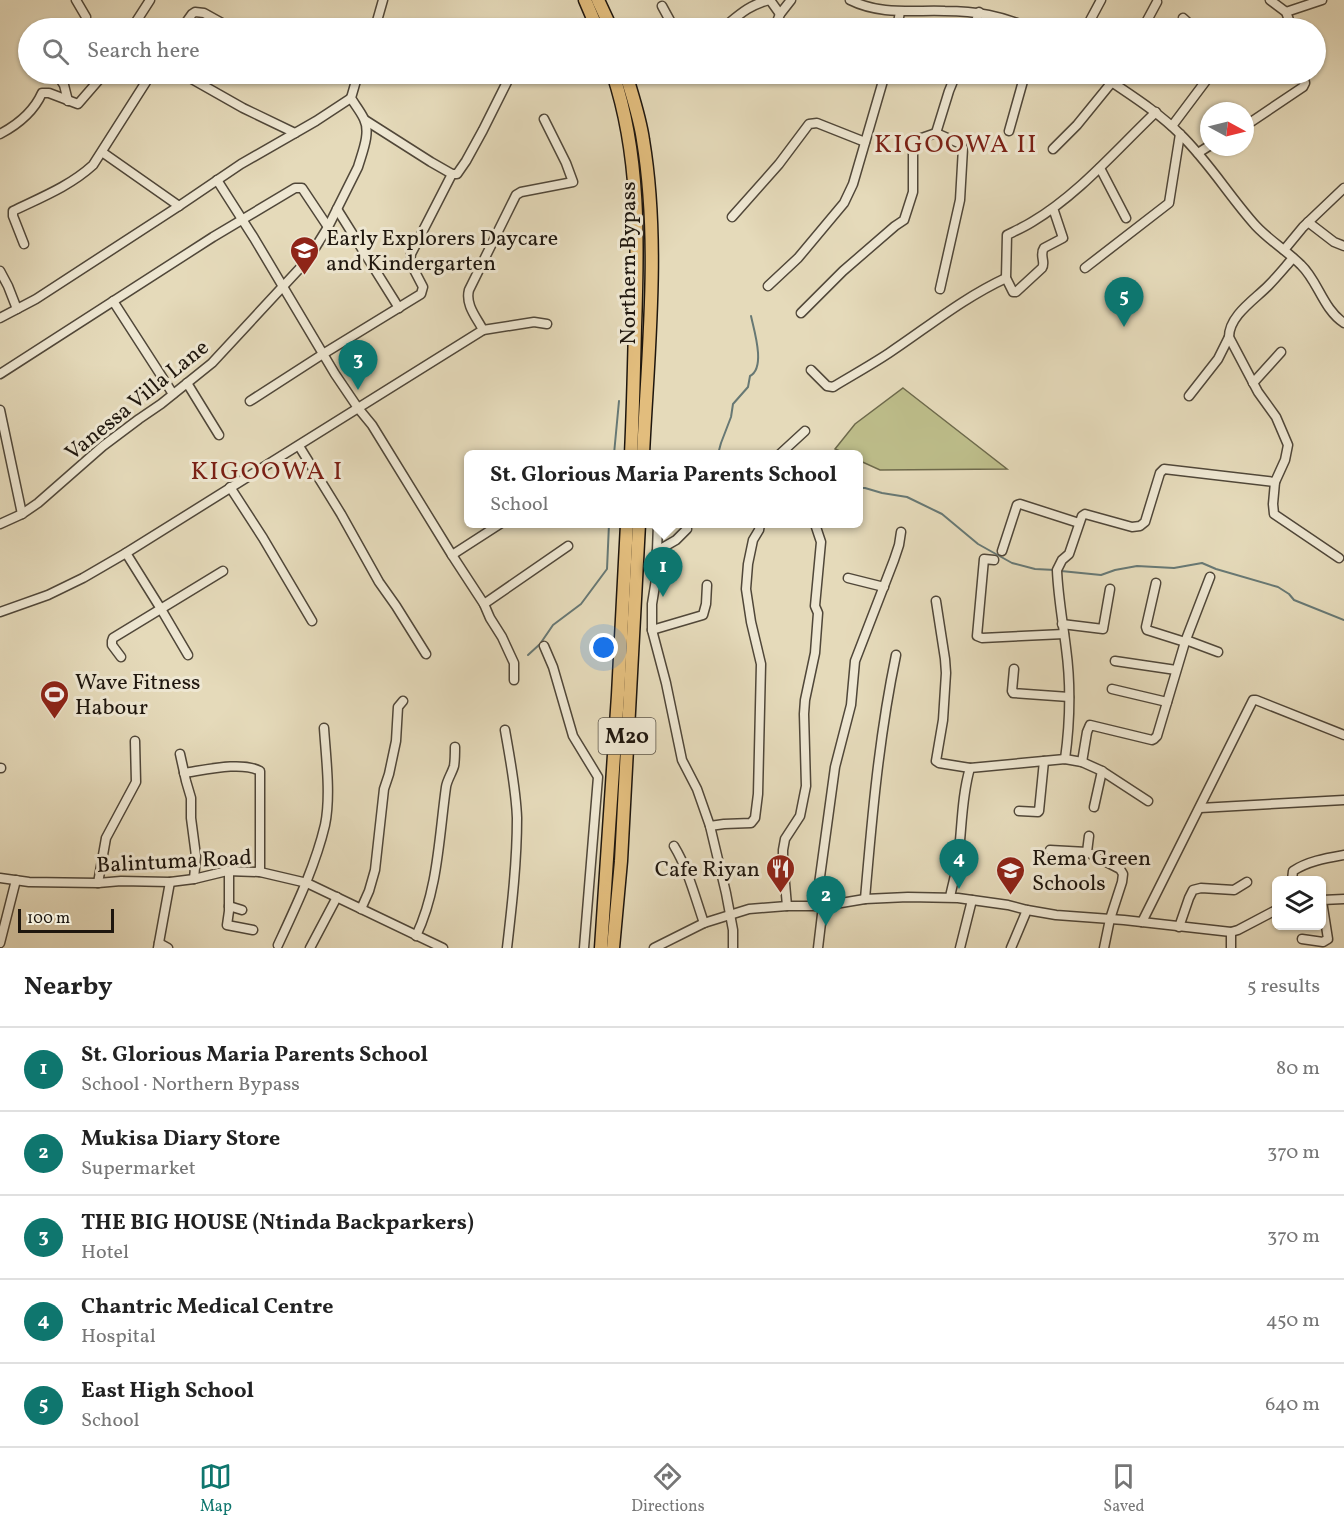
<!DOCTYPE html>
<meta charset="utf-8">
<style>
body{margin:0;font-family:Vollkorn,serif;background:#f6f6f6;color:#222}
.controls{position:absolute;right:18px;bottom:18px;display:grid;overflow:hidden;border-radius:9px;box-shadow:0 2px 4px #0004}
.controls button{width:54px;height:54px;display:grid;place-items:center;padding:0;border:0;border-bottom:2px solid #e0e0e0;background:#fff;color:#222;font:30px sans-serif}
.compass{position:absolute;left:1200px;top:102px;width:54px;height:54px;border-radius:50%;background:#fff;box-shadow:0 2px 4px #0004;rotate:97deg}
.scale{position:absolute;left:18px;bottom:15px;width:96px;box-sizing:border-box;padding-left:6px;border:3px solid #1e160e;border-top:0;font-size:16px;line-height:21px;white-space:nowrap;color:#1e160e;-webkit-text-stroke:4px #eee7d2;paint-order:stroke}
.you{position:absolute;left:604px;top:648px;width:21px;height:21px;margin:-15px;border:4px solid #fff;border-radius:50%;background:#1a73e8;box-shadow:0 0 0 9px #1a73e833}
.badge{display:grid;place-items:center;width:39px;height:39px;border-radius:50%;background:#0f766e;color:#fff;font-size:20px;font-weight:700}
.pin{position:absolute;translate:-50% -50px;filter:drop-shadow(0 2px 3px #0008)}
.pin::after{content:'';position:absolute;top:32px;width:21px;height:18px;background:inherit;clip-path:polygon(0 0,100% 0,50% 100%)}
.popup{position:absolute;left:464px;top:450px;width:399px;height:78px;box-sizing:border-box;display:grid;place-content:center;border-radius:9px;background:#fff;filter:drop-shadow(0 2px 4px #0005);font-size:20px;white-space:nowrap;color:#767676}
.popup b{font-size:22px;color:#222}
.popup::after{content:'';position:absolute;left:50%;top:100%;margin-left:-12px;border:12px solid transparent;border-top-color:#fff}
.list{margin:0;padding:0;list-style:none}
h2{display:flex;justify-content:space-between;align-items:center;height:78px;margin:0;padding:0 24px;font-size:26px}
h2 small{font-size:20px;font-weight:400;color:#767676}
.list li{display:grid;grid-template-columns:39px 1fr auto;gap:18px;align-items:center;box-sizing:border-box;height:84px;padding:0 24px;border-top:2px solid #e0e0e0}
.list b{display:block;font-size:22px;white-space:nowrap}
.list p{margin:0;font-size:20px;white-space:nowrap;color:#767676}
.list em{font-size:20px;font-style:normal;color:#767676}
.icon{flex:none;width:33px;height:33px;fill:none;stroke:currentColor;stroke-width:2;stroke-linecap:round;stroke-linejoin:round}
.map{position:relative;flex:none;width:1344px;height:948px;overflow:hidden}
.search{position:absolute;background:#fff;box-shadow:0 2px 4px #0004;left:18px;right:18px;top:18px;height:66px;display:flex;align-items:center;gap:15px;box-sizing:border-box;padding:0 21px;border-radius:33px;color:#767676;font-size:22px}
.sheet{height:498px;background:#fff}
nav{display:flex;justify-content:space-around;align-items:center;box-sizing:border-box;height:84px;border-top:2px solid #e0e0e0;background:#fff;font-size:16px;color:#767676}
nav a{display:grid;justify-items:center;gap:3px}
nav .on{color:#0f766e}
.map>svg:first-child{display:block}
</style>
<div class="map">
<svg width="1344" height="948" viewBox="0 0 1344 948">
<rect width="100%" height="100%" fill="#e5daba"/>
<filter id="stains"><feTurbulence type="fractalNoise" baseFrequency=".00333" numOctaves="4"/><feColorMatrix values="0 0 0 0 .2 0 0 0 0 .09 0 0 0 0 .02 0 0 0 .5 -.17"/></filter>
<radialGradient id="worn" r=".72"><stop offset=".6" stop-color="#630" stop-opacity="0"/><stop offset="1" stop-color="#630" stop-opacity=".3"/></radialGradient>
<path fill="#bdbd8a" stroke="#6e6a4c" stroke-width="1.5" d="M903,388L1007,469L880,470L858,460V454H847L835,449L855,424Z"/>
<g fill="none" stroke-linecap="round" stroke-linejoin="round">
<g stroke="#677874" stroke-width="2">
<path d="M614,454L619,401"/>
<path d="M718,454L721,443L731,417L733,404L748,387L750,376C766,368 754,330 751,316"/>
<path d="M858,488H865L882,493L907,497L942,514L978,544L1012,563L1035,569L1055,570"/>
<path d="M1061,571L1101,575L1115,570L1137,566L1174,568L1202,563L1216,569L1278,587L1289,594L1294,600L1344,620"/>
<path d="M528,655L540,644L553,625L581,604L607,569L609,524"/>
</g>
<defs>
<g id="minor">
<path d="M76,0L86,17"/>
<path d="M770,0L780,14"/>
<path d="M850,0C880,15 912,10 945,11C977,11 1001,16 1030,28"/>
<path d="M1270,0L1286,12L1292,28"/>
<path d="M662,6L674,28"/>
<path d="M1286,12L1322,0"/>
<path d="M1183,18L1194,28"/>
<path d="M132,28L150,0"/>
<path d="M182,28L192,14L195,12L204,13L231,28"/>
<path d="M375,28L383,0"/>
<path d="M723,28C739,15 749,5 769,0"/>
<path d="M776,28L775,27L780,14L791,0"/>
<path d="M897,28L900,12"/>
<path d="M974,28L979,12"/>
<path d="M1086,28L1101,0"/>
<path d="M1143,28L1157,2"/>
<path d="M57,74L64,85L68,101"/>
<path d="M183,74L243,108L295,133"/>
<path d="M1100,74C1127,93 1156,110 1180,134C1209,162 1229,196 1256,226C1269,240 1287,251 1301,265C1318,281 1323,309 1344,323"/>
<path d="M756,78L759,74"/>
<path d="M365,120L431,162L452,174H457L466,161L483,130L511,74"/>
<path d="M1172,126L1211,74"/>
<path d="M1245,126L1303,87L1305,83L1303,74"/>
<path d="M1009,131L1025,74"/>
<path d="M936,133L949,91L956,74"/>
<path d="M0,134C17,125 34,111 42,93H49L78,104L104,74"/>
<path d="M1053,149L1077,125L1112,82"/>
<path d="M102,152L179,206"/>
<path d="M1198,153L1209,146"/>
<path d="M1100,168L1126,218"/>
<path d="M217,180L254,238L335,374L358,408L372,425L452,555L484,604L490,618L502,637L514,663V680"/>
<path d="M1053,208L1063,238L1044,248C1039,255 1046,262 1042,268L1016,292H1013L1006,278L1007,235C1015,231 1024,227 1032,222C1079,194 1116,150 1156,112"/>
<path d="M337,209L399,308"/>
<path d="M732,217L779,164L809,124L817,123L865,142"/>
<path d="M1308,222L1334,242L1344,246"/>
<path d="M24,244L13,216V211C42,197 70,186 93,165L151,74"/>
<path d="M1284,250L1303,227L1344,188"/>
<path d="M1293,258C1285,267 1277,277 1268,286C1254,300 1229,316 1229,337L1258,392L1276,417L1288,445L1285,460L1275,482L1273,504L1274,514L1339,558"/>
<path d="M1085,268L1169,203L1180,134"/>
<path d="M0,271L8,286L17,309"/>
<path d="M768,286L798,258L844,203L853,184L885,74"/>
<path d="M113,301L173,394"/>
<path d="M801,313L843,271L895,226L904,220L913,192V141L936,133L961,144L963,148L960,200L940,289"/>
<path d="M0,318L36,299L179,206L241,164L316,121L351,98"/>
<path d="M483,330L534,322L547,324"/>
<path d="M811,370L827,386L833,387C851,376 871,365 889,353C928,327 963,298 1006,278"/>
<path d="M0,374L213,237L295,188H302L328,227"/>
<path d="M187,383L219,435"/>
<path d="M1253,383L1281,352"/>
<path d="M1189,396L1218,359L1229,337"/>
<path d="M250,401L323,354L421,294L423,287L410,262L411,254L452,174"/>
<path d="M0,410L22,514"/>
<path d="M299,446L341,514L379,582L396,606L426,654"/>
<path d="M780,454L805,431"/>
<path d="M230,487L263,538L312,621"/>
<path d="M0,524L22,514L38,503L103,446L139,419L161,404L212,363L301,267L315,248L328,227L358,167C362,153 371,133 364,119C361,112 355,105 351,98L358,74"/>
<path d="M657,551L676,540L687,529"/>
<path d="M1002,551L1017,505L1020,504L1079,523"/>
<path d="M126,553L161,609L188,655"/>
<path d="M452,555L500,524"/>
<path d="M994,560L984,559L977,636L982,638L1064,634"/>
<path d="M848,578L884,587"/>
<path d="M1156,583L1146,627L1147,630L1185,642"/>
<path d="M707,585L706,604L703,615L652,630L666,683L682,760L697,789L710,826L726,893L733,930V948"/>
<path d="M936,601L945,659L946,673L943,720L936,761L939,763L970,768"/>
<path d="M484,604L568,546"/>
<path d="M0,612L48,595L83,578L126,553L483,330C477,318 465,305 469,290L516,195L521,192L573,182L566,163L544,119"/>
<path d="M1062,624L1103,629L1110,589"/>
<path d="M652,630V604L659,561L657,551L658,524"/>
<path d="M1186,640L1218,652"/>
<path d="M544,646L553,667L573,736L598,777L584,948"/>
<path d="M121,657L112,645V641L113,638L223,571"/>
<path d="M1115,661L1176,670"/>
<path d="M1014,669L1012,691L1013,693L1069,697"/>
<path d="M1112,689L1167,702"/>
<path d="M505,730C510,759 516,789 517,818C517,861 512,905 507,948"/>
<path d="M180,754L186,781L191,798V818L196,856L194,879"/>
<path d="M1065,759C1070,723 1071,685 1066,648C1063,623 1058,596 1057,570L1062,560L1069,554L1082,516L1085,514L1132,527L1140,526L1145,522L1160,473L1164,469L1275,482"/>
<path d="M1082,762L1087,732L1090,725L1152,740L1154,739L1157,736L1185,642L1210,577"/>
<path d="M0,768H1"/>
<path d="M184,773C205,770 242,761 260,771V872"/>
<path d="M1094,807L1102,771"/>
<path d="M1200,808L1344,800"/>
<path d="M1019,811L1038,812L1039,811L1044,761"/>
<path d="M710,826L724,824L751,823L755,818L758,794L761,664L751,622L746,589L748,564L753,540L759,530L760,524"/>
<path d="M1089,836L1087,852L1120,869L1123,874L1122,882L1110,919L1104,948"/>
<path d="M674,846C688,869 695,897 704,923"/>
<path d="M1050,850L1087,852"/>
<path d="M229,871V911L227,925L253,930"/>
<path d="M0,878L29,882L98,883L121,881L170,882L194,879L227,871L260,872L307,883L443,948"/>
<path d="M1292,880L1293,871C1308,861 1327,858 1344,855"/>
<path d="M98,883L106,838L136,782L135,741"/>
<path d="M950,897C953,882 958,867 959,851C962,824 962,795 970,768L1065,759L1082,762L1102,771L1148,801"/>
<path d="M865,899C872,817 879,736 896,655"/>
<path d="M1322,900L1344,899"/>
<path d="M229,906L242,910"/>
<path d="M787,906L783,860V850L785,839L800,816L806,786L804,714L805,700L815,653L818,613L815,606L821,542L815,524"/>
<path d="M816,906L835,767L851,705L855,661L894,560L899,545L901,532"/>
<path d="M361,909L369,891L375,870L384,789L389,774L396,741L398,707L403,701"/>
<path d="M1142,922L1253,700H1256L1344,735"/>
<path d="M1179,927L1189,898L1193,890L1201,888L1234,890L1247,882"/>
<path d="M416,936C438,890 439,837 446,787C447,780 452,773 454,766C455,760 455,753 455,747"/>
<path d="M1302,939L1323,942L1328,939L1322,901"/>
<path d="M0,943L16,880"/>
<path d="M159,943L168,948"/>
<path d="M278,945C296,906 315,867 325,825C331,796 326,758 324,728"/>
<path d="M158,948L170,882"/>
<path d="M310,948L337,897"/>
<path d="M654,948L704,923L749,909L787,906H823L865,899L908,897L958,898L1008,905L1027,910L1056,915L1124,920L1231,932L1238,930L1276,910"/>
<path d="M818,948L823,906"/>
<path d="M960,948L972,900"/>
<path d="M1011,948L1027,910"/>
<path d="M1231,948V932"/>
</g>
<g id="highway">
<path d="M585,0L597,28"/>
<path d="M598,0L611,28"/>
<path d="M613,74C640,155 638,242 635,327C634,369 633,412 631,454"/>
<path d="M626,74C632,95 640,118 643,140C660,242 648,352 643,454"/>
<path d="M601,948L618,695L627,524"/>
<path d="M613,948L621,861L639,524"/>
</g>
</defs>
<use href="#minor" stroke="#504739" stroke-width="11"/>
<use href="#highway" stroke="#1e160e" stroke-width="15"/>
<use href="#minor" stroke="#eee7d2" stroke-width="8"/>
<use href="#highway" stroke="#e2bd7d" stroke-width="12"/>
</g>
<defs>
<symbol id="school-pin" viewBox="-11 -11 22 30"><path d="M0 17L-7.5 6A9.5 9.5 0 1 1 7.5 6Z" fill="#8f2418" stroke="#eee7d2"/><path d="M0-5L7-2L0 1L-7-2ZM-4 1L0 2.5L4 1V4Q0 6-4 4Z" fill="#fff"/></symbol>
<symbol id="stadium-pin" viewBox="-11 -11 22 30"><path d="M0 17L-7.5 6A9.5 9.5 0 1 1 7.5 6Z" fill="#8f2418" stroke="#eee7d2"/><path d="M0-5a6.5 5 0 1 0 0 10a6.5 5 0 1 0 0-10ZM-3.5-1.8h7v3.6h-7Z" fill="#fff"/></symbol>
<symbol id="restaurant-pin" viewBox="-11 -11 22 30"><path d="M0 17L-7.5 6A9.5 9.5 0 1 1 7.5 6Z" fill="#8f2418" stroke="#eee7d2"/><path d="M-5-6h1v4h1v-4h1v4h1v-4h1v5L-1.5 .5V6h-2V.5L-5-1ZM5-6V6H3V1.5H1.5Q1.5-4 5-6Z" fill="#fff"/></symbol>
</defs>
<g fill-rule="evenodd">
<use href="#school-pin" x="288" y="234" width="33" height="45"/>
<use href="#stadium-pin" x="38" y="678" width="33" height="45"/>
<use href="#restaurant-pin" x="764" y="852" width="33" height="45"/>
<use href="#school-pin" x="994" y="854" width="33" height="45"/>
</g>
<g text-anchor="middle" stroke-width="6" stroke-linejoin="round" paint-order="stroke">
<rect fill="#eee7d2" stroke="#5c5549" stroke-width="1.5" x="598.5" y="718" width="57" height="36" rx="4.5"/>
<g font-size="21" font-weight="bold" fill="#1e160e">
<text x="627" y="743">M20</text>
</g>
<g font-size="22" fill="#1e160e" stroke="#eee7d2" text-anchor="start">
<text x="326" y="245">Early Explorers Daycare<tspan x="326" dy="25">and Kindergarten</tspan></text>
<text x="75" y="689">Wave Fitness<tspan x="75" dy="25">Habour</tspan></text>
<text x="1032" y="865">Rema Green<tspan x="1032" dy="25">Schools</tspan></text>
<text x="760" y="876" text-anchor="end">Cafe Riyan</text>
</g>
<g font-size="22" fill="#1e160e" stroke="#eee7d2">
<text transform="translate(627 263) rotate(-90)" y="8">Northern Bypass</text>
<text transform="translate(136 399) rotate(-39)" y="8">Vanessa Villa Lane</text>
<text transform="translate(174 860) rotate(-3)" y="8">Balintuma Road</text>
</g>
<g font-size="26" letter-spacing="1.5" fill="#7a1f14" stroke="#eee7d2">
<text x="956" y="152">KIGOOWA II</text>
<text x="267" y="479">KIGOOWA I</text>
</g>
</g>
<rect width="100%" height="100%" filter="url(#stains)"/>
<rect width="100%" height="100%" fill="url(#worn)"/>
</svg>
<div class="controls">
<button><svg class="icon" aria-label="layers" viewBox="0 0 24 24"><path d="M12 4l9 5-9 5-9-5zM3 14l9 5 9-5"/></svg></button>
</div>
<svg class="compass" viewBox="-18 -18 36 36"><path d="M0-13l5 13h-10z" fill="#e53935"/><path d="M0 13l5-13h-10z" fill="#767676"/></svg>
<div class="scale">100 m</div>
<div class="you"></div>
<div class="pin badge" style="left:663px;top:597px">1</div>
<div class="popup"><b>St. Glorious Maria Parents School</b>School</div>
<div class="pin badge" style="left:826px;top:926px">2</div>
<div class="pin badge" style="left:358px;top:390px">3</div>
<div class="pin badge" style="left:959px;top:889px">4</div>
<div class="pin badge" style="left:1124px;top:327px">5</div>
<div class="search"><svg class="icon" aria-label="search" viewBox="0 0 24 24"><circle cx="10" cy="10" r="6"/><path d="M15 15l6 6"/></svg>Search here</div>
</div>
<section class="sheet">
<h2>Nearby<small>5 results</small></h2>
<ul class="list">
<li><span class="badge">1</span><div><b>St. Glorious Maria Parents School</b><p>School · Northern Bypass</p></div><em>80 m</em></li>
<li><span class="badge">2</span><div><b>Mukisa Diary Store</b><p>Supermarket</p></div><em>370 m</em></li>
<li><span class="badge">3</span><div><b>THE BIG HOUSE (Ntinda Backparkers)</b><p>Hotel</p></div><em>370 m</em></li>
<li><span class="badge">4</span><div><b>Chantric Medical Centre</b><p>Hospital</p></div><em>450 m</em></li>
<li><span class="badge">5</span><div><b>East High School</b><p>School</p></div><em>640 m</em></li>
</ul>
</section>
<nav>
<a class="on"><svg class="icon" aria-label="map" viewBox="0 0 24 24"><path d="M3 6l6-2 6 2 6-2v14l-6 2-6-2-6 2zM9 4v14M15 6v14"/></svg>Map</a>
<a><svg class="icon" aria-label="directions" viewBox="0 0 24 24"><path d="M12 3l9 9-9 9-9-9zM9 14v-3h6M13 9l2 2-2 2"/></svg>Directions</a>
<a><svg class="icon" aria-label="saved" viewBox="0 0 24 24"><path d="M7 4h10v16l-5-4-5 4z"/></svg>Saved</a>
</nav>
